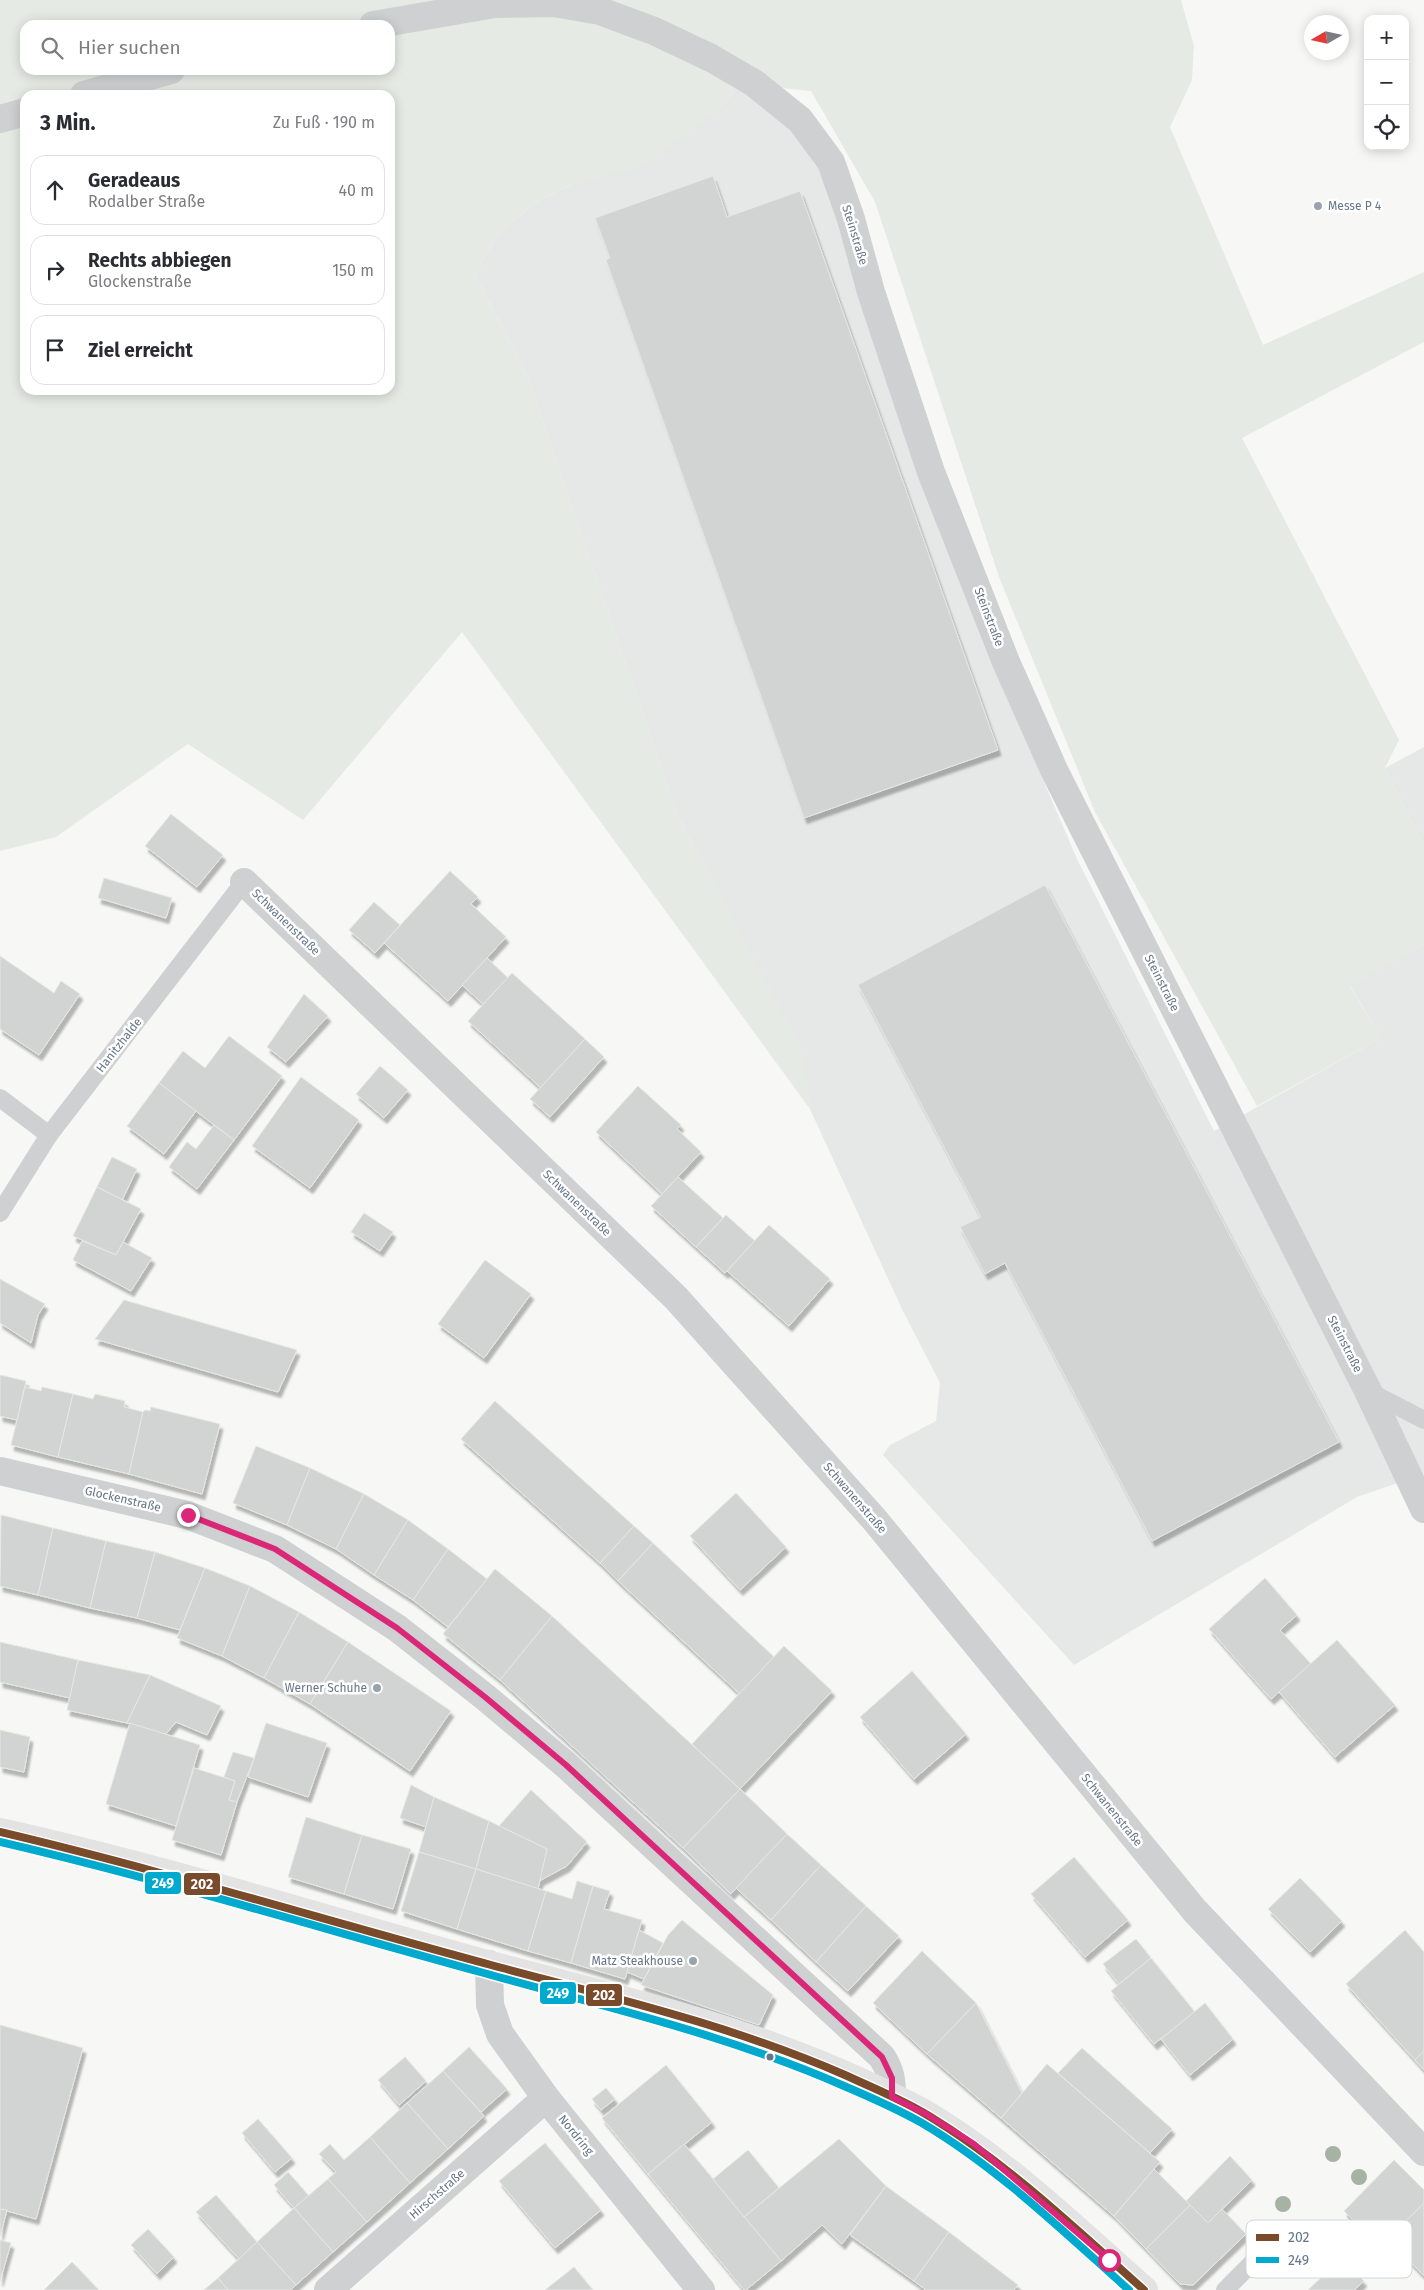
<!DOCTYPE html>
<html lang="de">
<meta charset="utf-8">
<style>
body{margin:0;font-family:"Fira Sans",sans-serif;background:#f7f7f7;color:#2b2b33}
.controls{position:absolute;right:15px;top:15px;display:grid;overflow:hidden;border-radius:10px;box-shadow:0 2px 12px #0003}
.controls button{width:45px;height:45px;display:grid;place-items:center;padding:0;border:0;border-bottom:1px solid #e1e1e2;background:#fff;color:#2b2b33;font:25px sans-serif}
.compass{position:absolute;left:1304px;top:15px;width:45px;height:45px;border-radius:50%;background:#fff;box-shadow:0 2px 12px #0003;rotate:261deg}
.stop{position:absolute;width:15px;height:15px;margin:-11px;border:4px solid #db2777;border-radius:50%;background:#fff}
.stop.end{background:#db2777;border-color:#fff;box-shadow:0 1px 5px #0008}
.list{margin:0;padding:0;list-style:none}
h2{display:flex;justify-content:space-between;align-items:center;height:65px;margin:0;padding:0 20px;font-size:21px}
h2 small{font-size:16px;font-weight:400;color:#7c7c81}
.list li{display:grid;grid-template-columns:32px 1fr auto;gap:15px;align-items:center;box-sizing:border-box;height:70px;margin:0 10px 10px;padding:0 10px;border:1px solid #e1e1e2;border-radius:15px}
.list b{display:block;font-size:19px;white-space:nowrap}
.list p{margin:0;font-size:16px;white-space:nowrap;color:#7c7c81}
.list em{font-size:16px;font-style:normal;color:#7c7c81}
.icon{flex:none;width:28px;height:28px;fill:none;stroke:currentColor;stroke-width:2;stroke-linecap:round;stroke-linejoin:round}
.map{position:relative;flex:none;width:1424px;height:2290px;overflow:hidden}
.search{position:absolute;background:#fff;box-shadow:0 2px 12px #0003;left:20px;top:20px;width:375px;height:55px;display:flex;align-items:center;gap:12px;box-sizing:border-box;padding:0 18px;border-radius:15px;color:#7c7c81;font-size:19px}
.panel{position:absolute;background:#fff;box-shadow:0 2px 12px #0003;left:20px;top:90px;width:375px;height:305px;border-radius:15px}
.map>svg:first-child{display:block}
</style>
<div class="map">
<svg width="1424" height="2290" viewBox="0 0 1424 2290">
<defs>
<filter id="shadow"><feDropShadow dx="3" dy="5.5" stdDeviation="1" flood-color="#0004"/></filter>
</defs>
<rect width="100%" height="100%" fill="#f7f7f6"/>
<g fill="#e6e7e7">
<path d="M742,84L782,114L817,158L1019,724L1077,859L1214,1131L1381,1038L1350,985L1424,944V1474L1357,1497L1074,1665L883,1455L890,1445L936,1421L940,1383L902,1309L810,1109L800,1047L678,816L527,375L475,274L499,233L536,202L574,183L607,174L714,113Z"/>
<path d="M1424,747V846L1385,768Z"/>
</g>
<path fill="#e6eae4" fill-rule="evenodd" d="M0,0H1181L1194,46L1192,80L1170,127L1263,345L1424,272V342L1242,438L1399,740L1385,768L1424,846V944L1350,986L1381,1038L1257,1106L1095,812L999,577L875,202L811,91L742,84L714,113L642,167L574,183L536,202L499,233L475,274L527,375L678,816L801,1047L810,1109L462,632L303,820L188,744L56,837L0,851ZM25,25H390V70H25ZM25,95H390V390H25Z"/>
<g fill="#d2d3d3" stroke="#e6e6e6" filter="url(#shadow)">
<path d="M713,176L727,217L800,191L998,750L804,818L606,260L610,258L595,218Z"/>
<path d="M171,814L223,855L197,887L145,846Z"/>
<path d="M450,871L478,897L471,904L506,937L448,1001L384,943Z"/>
<path d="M104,878L172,898L166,918L98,898Z"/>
<path d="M1045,885L1339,1442L1152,1541L1005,1263L985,1274L960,1227L981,1217L858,985Z"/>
<path d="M374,902L400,925L375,953L349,930Z"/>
<path d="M0,956L54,993L61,981L80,994L39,1055L0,1029Z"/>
<path d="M487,958L508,978L483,1004L462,985Z"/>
<path d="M512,973L585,1039L541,1088L468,1021Z"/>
<path d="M304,994L328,1016L286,1062L267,1047Z"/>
<path d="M229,1036L282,1076L234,1140L159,1083L183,1051L205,1068Z"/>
<path d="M585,1039L604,1057L550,1117L530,1099Z"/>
<path d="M380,1066L408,1090L384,1118L356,1094Z"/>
<path d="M301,1077L359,1120L310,1188L252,1146Z"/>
<path d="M159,1083L196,1111L164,1154L127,1126Z"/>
<path d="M638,1086L681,1125L677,1129L701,1152L662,1194L596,1132Z"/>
<path d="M214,1125L234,1140L197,1189L169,1167L187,1142L196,1149Z"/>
<path d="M112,1157L137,1169L122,1200L97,1187Z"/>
<path d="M678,1177L723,1218L696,1247L651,1206Z"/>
<path d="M97,1187L141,1209L116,1255L73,1236Z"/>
<path d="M364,1213L393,1232L380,1251L351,1232Z"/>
<path d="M726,1215L755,1241L725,1273L696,1247Z"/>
<path d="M769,1225L830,1279L789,1326L727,1271Z"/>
<path d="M82,1241L116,1255L123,1242L152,1258L131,1291L73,1260Z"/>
<path d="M485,1260L531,1294L484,1358L438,1324Z"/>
<path d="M0,1279L45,1304L38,1315L31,1343L0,1323Z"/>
<path d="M124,1300L297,1350L278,1392L95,1339Z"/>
<path d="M0,1375L26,1381L17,1420L0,1416Z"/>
<path d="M25,1387L41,1391L42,1387L73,1394L58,1457L11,1445Z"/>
<path d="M73,1394L93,1399L95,1394L125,1401L124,1407L143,1412L129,1474L58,1457Z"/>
<path d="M495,1401L634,1526L600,1563L461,1439Z"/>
<path d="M151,1407L220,1424L202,1494L129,1474L143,1412L145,1410L150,1411Z"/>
<path d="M256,1446L310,1468L287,1525L233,1503Z"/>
<path d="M310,1468L364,1494L336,1549L287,1525Z"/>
<path d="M736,1493L786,1547L740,1590L690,1536Z"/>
<path d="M364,1494L408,1520L374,1575L336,1549Z"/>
<path d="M1,1515L53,1528L38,1595L0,1586Z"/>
<path d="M408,1520L448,1549L413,1600L374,1575Z"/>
<path d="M634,1526L653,1543L618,1581L600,1563Z"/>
<path d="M53,1528L106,1541L90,1608L38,1595Z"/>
<path d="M106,1541L155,1552L137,1618L90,1608Z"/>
<path d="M653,1543L774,1657L740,1694L618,1581Z"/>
<path d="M448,1549L487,1579L448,1627L413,1600Z"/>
<path d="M155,1552L205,1568L180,1630L137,1618Z"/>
<path d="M205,1568L250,1586L222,1656L177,1638Z"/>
<path d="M495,1569L552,1616L500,1680L443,1634Z"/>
<path d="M1265,1578L1297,1615L1280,1630L1311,1664L1271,1699L1209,1629Z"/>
<path d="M250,1586L299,1612L264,1678L222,1656Z"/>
<path d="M299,1612L348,1642L310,1704L264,1678Z"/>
<path d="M552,1616L740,1789L683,1848L500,1680Z"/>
<path d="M1337,1640L1395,1705L1335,1757L1279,1692Z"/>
<path d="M0,1642L78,1660L70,1698L0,1682Z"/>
<path d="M348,1642L451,1711L410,1771L310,1704Z"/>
<path d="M784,1646L832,1691L740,1789L692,1744Z"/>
<path d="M78,1660L150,1675L127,1723L67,1710Z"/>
<path d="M912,1671L966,1734L914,1779L860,1717Z"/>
<path d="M150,1675L221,1706L207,1735L176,1722L165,1735L127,1723Z"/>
<path d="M130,1723L200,1745L176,1826L106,1804Z"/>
<path d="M266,1723L327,1743L308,1797L248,1777Z"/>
<path d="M0,1730L30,1737L24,1772L0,1767Z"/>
<path d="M233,1752L254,1758L237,1802L229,1800L235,1781L224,1777Z"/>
<path d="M194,1768L235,1781L229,1800L237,1802L221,1855L172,1840Z"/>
<path d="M411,1785L434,1797L426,1827L400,1818Z"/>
<path d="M740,1789L787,1834L731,1894L683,1848Z"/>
<path d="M531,1790L587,1842L567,1866L539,1881L547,1849L499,1826Z"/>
<path d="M434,1797L489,1821L476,1869L419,1852Z"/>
<path d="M306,1817L362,1835L344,1894L288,1877Z"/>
<path d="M489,1821L547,1849L538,1889L476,1869Z"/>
<path d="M787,1834L821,1865L771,1920L736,1888Z"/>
<path d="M362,1835L411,1849L393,1909L344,1894Z"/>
<path d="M419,1852L476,1869L457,1929L401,1911Z"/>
<path d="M1074,1857L1128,1920L1085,1957L1031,1894Z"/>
<path d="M821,1865L866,1906L816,1962L771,1920Z"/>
<path d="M476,1869L546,1891L528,1951L457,1929Z"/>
<path d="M1300,1878L1342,1921L1310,1952L1268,1909Z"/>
<path d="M577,1881L593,1886L571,1963L528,1951L546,1891L572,1899Z"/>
<path d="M593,1886L610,1891L604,1909L642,1920L625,1979L571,1963Z"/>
<path d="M866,1906L899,1936L848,1991L816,1962Z"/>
<path d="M682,1920L773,1995L759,2025L641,1985L668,1935Z"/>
<path d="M639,1930L663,1943L644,1979L627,1972Z"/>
<path d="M1405,1930L1424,1952V2051L1415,2060L1346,1984Z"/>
<path d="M1136,1939L1151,1958L1119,1984L1103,1964Z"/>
<path d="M922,1951L976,2003L927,2054L873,2003Z"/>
<path d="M1151,1958L1195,2012L1154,2044L1111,1991Z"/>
<path d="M976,2003L1022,2093L1001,2118L927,2054Z"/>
<path d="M1205,2003L1233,2039L1190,2075L1161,2039Z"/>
<path d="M0,2025L83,2048L36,2219L0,2209Z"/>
<path d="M469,2047L507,2089L481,2112L443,2071Z"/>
<path d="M1082,2048L1172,2129L1150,2153L1058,2073Z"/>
<path d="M1424,2051V2070L1415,2060Z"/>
<path d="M405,2057L426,2081L399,2105L378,2080Z"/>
<path d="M1047,2064L1160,2162L1114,2216L1001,2118Z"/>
<path d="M666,2065L712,2122L648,2174L602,2118Z"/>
<path d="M443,2071L484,2116L448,2149L407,2103Z"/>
<path d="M606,2088L615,2099L601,2110L592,2099Z"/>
<path d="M407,2103L448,2149L410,2183L370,2137Z"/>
<path d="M258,2119L292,2158L275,2172L242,2133Z"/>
<path d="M370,2137L410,2183L367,2222L328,2179L336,2172L319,2154L330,2144L344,2160Z"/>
<path d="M839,2139L886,2186L842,2244L822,2225L781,2261L744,2217Z"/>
<path d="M545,2143L601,2210L555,2248L499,2181Z"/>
<path d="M684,2144L781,2261L746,2290H744L648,2174Z"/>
<path d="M748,2150L779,2188L744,2217L713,2179Z"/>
<path d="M1230,2156L1252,2180L1208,2223L1186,2201Z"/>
<path d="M1394,2160L1424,2190V2203L1380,2247L1344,2211Z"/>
<path d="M1154,2169L1190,2205L1146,2249L1114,2216Z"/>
<path d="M288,2172L309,2196L294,2208L274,2185Z"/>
<path d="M328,2179L367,2222L333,2252L294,2208Z"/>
<path d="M886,2186L949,2232L914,2281L850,2235Z"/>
<path d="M216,2195L257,2242L239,2259L196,2212Z"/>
<path d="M1424,2203V2276L1388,2239Z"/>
<path d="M1190,2205L1208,2223L1222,2209L1246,2234L1193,2285L1180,2284L1146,2249Z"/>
<path d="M294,2208L333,2252L296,2285L257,2242Z"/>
<path d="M0,2209L7,2210L0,2236Z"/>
<path d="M148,2229L174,2257L157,2274L131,2245Z"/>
<path d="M949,2232L1018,2285L1014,2290H926L914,2281Z"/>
<path d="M0,2240L11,2243L0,2281Z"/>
<path d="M257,2242L296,2285L291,2290H228L218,2278Z"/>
<path d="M1341,2259L1364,2281L1354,2290H1308Z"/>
<path d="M72,2262L99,2290H44Z"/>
<path d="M574,2267L593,2290H545Z"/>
<path d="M218,2278L228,2290H204Z"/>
</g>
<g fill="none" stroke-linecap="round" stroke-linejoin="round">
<g stroke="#cfd0d1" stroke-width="18">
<path d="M0,1098L49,1135"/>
<path d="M0,1213L49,1135L244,882"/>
<path d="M1368,1391L1424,1420"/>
<path d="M1225,2290L1284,2231"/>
</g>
<g stroke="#cfd0d1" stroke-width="28">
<path d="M373,25L495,4L554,3L600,11L654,31L711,58L754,83L800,120L831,162L851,219L871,292L931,472L1006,662L1054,770L1368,1391L1424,1509"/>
<path d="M84,95L171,70"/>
<path d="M0,119L25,112"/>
<path d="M244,882L676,1298L874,1519L1195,1911L1424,2152"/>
<path d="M0,1471L187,1515L275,1549L397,1628L485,1697L566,1765L882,2057C891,2071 892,2081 892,2097"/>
<path d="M489,1964L490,2005L500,2034L546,2098L701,2290"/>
<path d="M328,2290L546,2098"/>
</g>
<path stroke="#e2e3e2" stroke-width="28" d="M0,1832C166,1869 327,1920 491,1965C619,1999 748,2029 867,2085C888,2095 910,2105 929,2116C1008,2164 1075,2229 1144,2290"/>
<defs>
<path id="bus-1" d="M0,1832C165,1871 327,1921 491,1965C610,1997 731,2025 845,2075C873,2088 903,2100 929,2116C1008,2164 1076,2229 1144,2290"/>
<path id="bus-2" d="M0,1842C163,1880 323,1929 484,1973C605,2007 728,2035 844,2086C870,2097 897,2109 922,2123C998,2168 1063,2231 1129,2290"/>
</defs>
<use href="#bus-1" stroke="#fff" stroke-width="11"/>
<use href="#bus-2" stroke="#fff" stroke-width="11"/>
<use href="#bus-1" stroke="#7a4b2a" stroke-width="8"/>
<use href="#bus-2" stroke="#00a9ce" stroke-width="8"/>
</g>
<g fill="#a6b2a4">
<circle cx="1333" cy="2154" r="8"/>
<circle cx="1359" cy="2177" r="8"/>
<circle cx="1283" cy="2204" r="8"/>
</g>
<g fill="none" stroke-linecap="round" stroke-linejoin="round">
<path stroke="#db2777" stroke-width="6" d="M188,1515L275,1549L397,1628L485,1697L566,1765L882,2057L892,2078V2097L926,2114L974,2144L1109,2260"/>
</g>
<g fill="#98a3ae" stroke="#fff" stroke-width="2">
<circle cx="1318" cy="206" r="5"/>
<circle cx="377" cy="1688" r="5"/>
<circle cx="693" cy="1961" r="5"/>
</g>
<circle fill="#657688" stroke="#fff" stroke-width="2" cx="770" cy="2057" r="4.5"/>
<g text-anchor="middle" stroke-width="5" stroke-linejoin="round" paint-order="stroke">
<g font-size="12" fill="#657688" stroke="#fff" text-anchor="end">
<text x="1328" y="210" text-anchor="start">Messe P 4</text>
<text x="367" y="1692">Werner Schuhe</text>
<text x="683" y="1965">Matz Steakhouse</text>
</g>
<g font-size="12" fill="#657688" stroke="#fff">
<text transform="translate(855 235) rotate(73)" y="4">Steinstraße</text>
<text transform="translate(989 617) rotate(69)" y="4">Steinstraße</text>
<text transform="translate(286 922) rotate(44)" y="4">Schwanenstraße</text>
<text transform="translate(1162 983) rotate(63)" y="4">Steinstraße</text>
<text transform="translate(119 1045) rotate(-52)" y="4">Hanitzhalde</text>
<text transform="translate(577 1203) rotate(44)" y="4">Schwanenstraße</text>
<text transform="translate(1345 1344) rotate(63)" y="4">Steinstraße</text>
<text transform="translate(855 1498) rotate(49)" y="4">Schwanenstraße</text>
<text transform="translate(123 1499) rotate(13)" y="4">Glockenstraße</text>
<text transform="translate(1112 1810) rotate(51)" y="4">Schwanenstraße</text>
<text transform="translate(576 2135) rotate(51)" y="4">Nordring</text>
<text transform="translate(437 2194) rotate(-41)" y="4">Hirschstraße</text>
</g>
</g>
<rect x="1246" y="2220" width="166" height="58" rx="8" fill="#fff" stroke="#d1d6db" stroke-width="1"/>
<rect x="1256" y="2234" width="23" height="7" fill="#7a4b2a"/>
<rect x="1256" y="2257" width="23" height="6" fill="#00a9ce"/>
<g font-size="14" fill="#657688">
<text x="1288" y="2242">202</text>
<text x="1288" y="2265">249</text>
</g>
<g stroke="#fff" stroke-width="2">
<rect x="144" y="1871" width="38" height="24" rx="5" fill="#00a9ce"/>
<rect x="183" y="1872" width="38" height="24" rx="5" fill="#7a4b2a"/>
<rect x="539" y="1981" width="38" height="24" rx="5" fill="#00a9ce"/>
<rect x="585" y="1983" width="38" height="24" rx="5" fill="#7a4b2a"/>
</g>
<g font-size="14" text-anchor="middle" font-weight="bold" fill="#fff">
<text x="163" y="1888">249</text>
<text x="202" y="1889">202</text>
<text x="558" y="1998">249</text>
<text x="604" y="2000">202</text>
</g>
</svg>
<div class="controls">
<button>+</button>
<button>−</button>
<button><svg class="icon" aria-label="locate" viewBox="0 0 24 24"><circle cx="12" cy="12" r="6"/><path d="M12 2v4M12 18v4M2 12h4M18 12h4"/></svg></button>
</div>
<svg class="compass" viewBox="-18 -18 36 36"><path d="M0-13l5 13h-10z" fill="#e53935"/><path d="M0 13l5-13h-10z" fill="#7c7c81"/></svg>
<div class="stop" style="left:1109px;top:2260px"></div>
<div class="stop end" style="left:188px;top:1515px"></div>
<div class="search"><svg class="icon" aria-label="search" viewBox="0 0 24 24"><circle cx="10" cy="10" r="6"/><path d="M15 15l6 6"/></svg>Hier suchen</div>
<section class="panel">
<h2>3 Min.<small>Zu Fuß · 190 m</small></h2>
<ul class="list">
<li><svg class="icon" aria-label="ahead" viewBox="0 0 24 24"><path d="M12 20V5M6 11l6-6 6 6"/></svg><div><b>Geradeaus</b><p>Rodalber Straße</p></div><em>40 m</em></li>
<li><svg class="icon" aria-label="right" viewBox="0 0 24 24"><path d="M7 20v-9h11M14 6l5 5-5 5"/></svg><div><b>Rechts abbiegen</b><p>Glockenstraße</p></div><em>150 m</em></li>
<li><svg class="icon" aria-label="arrive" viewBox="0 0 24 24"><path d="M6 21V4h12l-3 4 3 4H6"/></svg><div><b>Ziel erreicht</b></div></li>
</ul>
</section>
</div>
